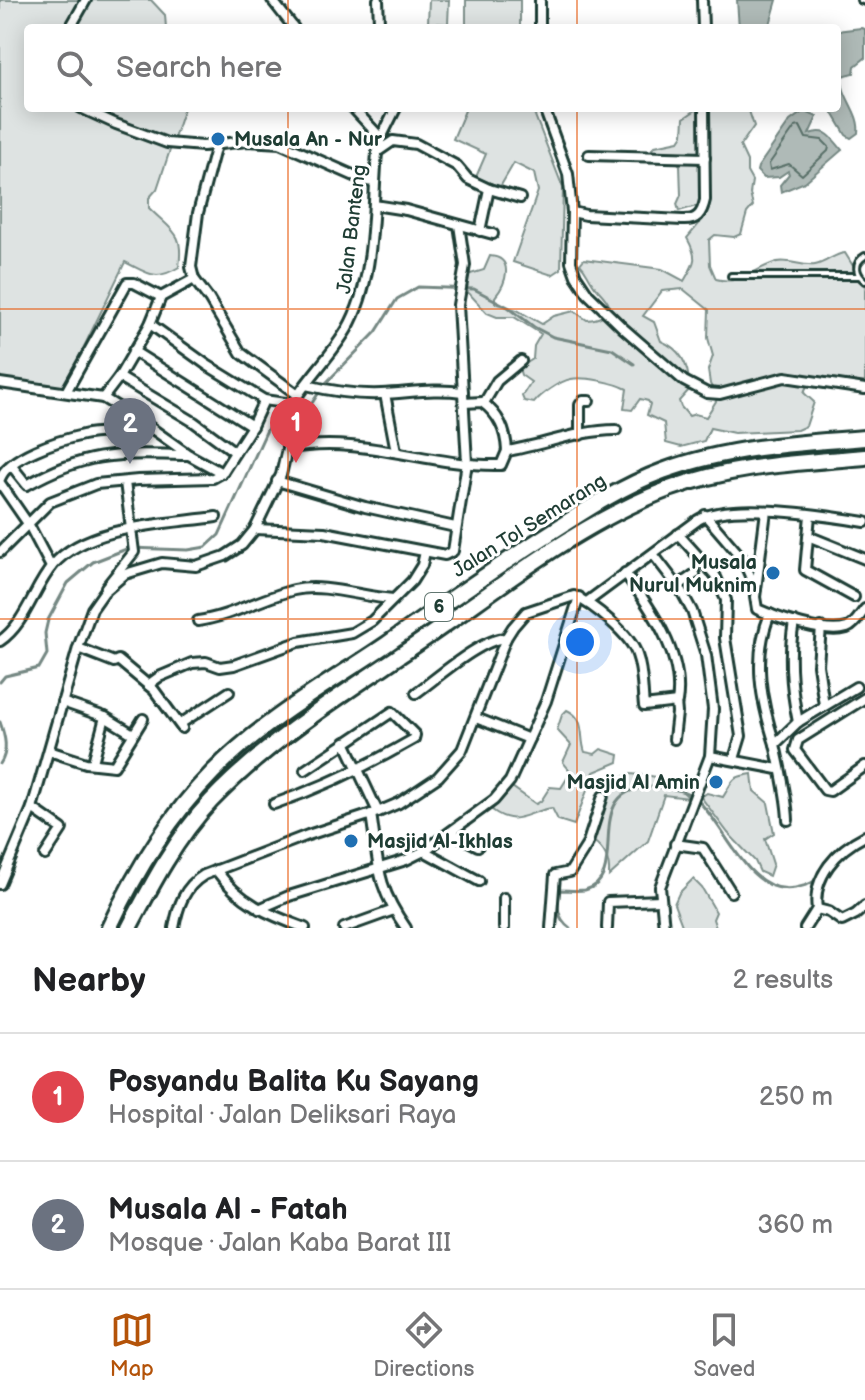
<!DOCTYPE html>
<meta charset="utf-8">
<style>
body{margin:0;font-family:"Balsamiq Sans",sans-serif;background:#f6f6f6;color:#202124}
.you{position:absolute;left:580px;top:642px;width:28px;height:28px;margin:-20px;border:6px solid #fff;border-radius:50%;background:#1a73e8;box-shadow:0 0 0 12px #1a73e833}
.badge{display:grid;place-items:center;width:52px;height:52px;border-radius:50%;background:#b45309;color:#fff;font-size:26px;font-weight:700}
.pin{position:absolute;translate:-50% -66px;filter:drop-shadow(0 2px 4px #0008)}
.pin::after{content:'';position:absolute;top:42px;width:28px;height:24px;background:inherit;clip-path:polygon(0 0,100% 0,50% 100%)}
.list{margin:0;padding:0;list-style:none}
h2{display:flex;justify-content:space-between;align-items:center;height:104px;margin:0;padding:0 32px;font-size:34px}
h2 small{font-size:26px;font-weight:400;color:#757577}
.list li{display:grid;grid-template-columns:52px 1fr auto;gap:24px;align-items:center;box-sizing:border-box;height:128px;padding:0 32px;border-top:2px solid #e0e0e0}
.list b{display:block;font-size:30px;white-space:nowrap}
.list p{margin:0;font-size:26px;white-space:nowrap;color:#757577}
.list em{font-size:26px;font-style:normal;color:#757577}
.icon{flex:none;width:44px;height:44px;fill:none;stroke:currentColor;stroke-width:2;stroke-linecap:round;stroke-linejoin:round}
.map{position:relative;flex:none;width:865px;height:928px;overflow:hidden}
.search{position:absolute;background:#fff;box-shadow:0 4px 20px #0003;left:24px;right:24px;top:24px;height:88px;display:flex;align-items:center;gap:20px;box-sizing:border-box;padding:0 28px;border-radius:8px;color:#757577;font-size:30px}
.sheet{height:360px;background:#fff}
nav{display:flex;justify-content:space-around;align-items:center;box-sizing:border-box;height:112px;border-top:2px solid #e0e0e0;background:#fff;font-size:22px;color:#757577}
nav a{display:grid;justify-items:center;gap:4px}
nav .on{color:#b45309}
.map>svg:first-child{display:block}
</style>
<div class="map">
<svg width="865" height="928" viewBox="0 0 865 928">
<rect width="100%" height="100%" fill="#fff"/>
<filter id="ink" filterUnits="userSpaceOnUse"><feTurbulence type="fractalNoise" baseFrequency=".0125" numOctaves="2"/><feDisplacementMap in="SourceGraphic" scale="16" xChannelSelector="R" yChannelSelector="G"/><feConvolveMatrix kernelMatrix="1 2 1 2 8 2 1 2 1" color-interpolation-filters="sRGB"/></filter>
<g filter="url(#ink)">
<g fill="#dee3e2" stroke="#7e908b" stroke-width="2" fill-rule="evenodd">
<path d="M0,0H151L165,15L166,28H28V108H184L157,189L149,198V208C173,232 184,232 179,267C155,282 148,273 125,262L64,388L0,380Z"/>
<path d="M429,0H449L448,24L428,23Z"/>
<rect x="466" y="0" width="54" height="28"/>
<path d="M466,108H532L563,188L561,269L552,275L513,262L538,191L534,173L514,163L500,187L476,177L486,154L453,139Z"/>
<path d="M699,108H748L754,126L740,146L747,161V172L752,181L750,194L753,206L747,213L741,234L734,237L715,235L709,240L710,265L716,279C741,286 756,267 777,262C789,259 802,267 815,265C827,263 833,254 845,253L855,269L865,276V383C845,384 811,366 804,393L814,402L806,426L797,430L734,433L710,428L704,441L681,447L666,443L664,423L647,415L650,404L648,401L640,399L632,410L624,409L627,389C616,383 584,376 571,379C560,381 541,394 534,403L524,401L522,396L531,382L521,375L519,368L533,359L534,346L541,334L514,317H497L487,313L465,289L467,275L484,270L490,256C515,258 506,284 495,297V303L517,310L542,324L554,316L574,311L587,320C599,319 605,317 609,305C605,295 597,291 592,282C587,275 587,271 580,264L584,259L662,269L684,281C696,261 698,258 687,238L704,218L706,211L700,205L679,211L677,204L681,195L680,165L675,160L653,153L652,149L655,146L679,141L683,135L684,118ZM683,289L709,310L708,338L713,356L708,370L710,384L718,398L706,417L695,414L689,416L681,407L679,401L689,390C690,368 683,350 661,341L654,322L643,316L662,291Z"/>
<path d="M567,710C587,719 579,737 585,752L595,754L601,749L619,755L618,762L594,772L574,825L558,820L552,808C526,812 516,828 492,810L509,785L536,804L541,801L550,787L561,788L571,772L563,762L571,745L557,730L562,715Z"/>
<path d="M630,774C659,776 669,776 689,798L664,795L648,841L609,876C610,862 605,849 593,841C599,817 602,782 630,774Z"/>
<path d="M752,774L754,791L768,803L774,833L765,839L773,864L769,876L760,872L755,861L728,833L701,797L707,793L723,797C734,779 731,777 752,774Z"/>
<path d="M693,879L702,888L716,912L713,919L716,928H683L674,904L679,893Z"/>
</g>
<g fill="#afbab7" stroke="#758883" stroke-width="2">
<path d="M737,0H777L769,28H739Z"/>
<path d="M861,28L865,29V58L855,66L854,73L842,76C840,96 861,113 858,133L851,138L846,135L830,108H837V31Z"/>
<path d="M804,111L817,117L809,134C828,128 830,136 842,150L805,182L781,192L780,185L789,174L788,171L779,177L764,178L757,171L758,167L790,121Z"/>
</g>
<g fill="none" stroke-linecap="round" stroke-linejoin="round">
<path stroke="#596f68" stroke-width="2" d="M800,126L806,138L822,140L829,147L828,151L802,175L789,164L770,170L769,164L795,127Z"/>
<g stroke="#758883" stroke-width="3">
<path d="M0,682L5,676L39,668L47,654L45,633L48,620L68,583L93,562L129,548L188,550L206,547L219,535L271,421H300L324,385L376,332L397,299L418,287L474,289L508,307L534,327L553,337L612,349L634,364"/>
<path d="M0,722C5,736 9,751 0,764"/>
<path d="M697,800C726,825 748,897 795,888C803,886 811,885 817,879"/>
<path d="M570,928C556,918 557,905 560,890C568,890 577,891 585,890C632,878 579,790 649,787C664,787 678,788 691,795"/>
</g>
<defs>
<g id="service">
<path d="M860,0L865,2"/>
<path d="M865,256C853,263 856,274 865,281"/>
<path d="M731,276H859"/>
</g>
<g id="minor">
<path d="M272,0L294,28"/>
<path d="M378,0L379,22L383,28"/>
<path d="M702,0L703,28"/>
<path d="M70,28L86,0"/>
<path d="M540,28V0"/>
<path d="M81,108L116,124L167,143L203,146L247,141L280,143L366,181L374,182"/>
<path d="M544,108L568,174L572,212L571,262L576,276L588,294L623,328L684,381L707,393L720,394L785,377L865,389"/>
<path d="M381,138L396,108"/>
<path d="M216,145L198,213L191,267L194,279L209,299L241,353L298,395"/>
<path d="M377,152L393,141L416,144L457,166L468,179L489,189L480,231"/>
<path d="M589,155L705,158"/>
<path d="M489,189L520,198"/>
<path d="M374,205L406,210L493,234"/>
<path d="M572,212L586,215L682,220C697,221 702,214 705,200L704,108"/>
<path d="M150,324L207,365L264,400L292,404"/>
<path d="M133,351L252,426"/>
<path d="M119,377L194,422L235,452"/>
<path d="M0,383L103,398L144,423L189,455L222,473"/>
<path d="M306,385C331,391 354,395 381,394C409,393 433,388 463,392"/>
<path d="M66,392L127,283H134L161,297"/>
<path d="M385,394L396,451"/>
<path d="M103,398L119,377L150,324L161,297L194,279"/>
<path d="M464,403L482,402C499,415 506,430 507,451"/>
<path d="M484,403L497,381L521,361"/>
<path d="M580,435V405L583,401H589"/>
<path d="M287,449C363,434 427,467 501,465L507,451C543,445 580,430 616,430"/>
<path d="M11,465L27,485C89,450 121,454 189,455"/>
<path d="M222,473L252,426L264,400"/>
<path d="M0,479C8,456 60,440 83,435C108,429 119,438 144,423"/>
<path d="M277,481L365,507L455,527"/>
<path d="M0,483L29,525L51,567"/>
<path d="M766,511L755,597L757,609C777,618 825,635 847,628C855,625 860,615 865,609"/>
<path d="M705,515L742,558L756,589"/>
<path d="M810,515L805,570L854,597"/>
<path d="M255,529L324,532L445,555L453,551L467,463L458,305L465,265L459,225"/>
<path d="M678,534L715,575L726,600L725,638L741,736L734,759"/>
<path d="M808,536L865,559"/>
<path d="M0,552L50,502L96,484L138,480L213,478L222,473"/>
<path d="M653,554L680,589L692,611L706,655L713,709L710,756L660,887L664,928"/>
<path d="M678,586L695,574"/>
<path d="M106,587L134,552L125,482"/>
<path d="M587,602L698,520C729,500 828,516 865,522"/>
<path d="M770,614C752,657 761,701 775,744"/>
<path d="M198,621C232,616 261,598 294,590C325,583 361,597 393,599"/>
<path d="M794,622C788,655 791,689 798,722"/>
<path d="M821,627L818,665L824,705"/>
<path d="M0,641C26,623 33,589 53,565C87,525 167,524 216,517"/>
<path d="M78,648L114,662L118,660L154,690L182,728"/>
<path d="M148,685L159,677L192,663L206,662L220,667L234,665L298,642L352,633L372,621L412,581L422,565L425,552"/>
<path d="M416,693C437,678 482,638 506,638"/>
<path d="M865,698L798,740L795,750L825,790L830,791L865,766"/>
<path d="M62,702L105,717L133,734"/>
<path d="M476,718L529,739"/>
<path d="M180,724L229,692"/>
<path d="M674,739L677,713L676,702"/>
<path d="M345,742L378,812"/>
<path d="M49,751L86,763L114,766L143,719"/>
<path d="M710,756L778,769"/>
<path d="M93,762L105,717"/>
<path d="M274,804C323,787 369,765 414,739L415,735L392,712L305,770"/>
<path d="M32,808L62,829L45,855"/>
<path d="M371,814C379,864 375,884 406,928"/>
<path d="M788,820C787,794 780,769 775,744L798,722L856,687"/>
<path d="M451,832L478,846"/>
<path d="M675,844L703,848L731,892"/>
<path d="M424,851L479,881"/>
<path d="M216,870C239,902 269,915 305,928"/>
<path d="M0,884L32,808L78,648L92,609L104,592L125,574L162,563L196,566L225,556L242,545L255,529L281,475L287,449L288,417L292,404C308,378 331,356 347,329C376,279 372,209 377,153L381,138L353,108"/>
<path d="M504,898V928"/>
<path d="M259,909L289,896L406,860L424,851L494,800L510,781L546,701L579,597"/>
<path d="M817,909C812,877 837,850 865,836"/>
<path d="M174,928C178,906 184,887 204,875L308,835L378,812L399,803L438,777L462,750L506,638L513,627L526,612L574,596C593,604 631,635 637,655C643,671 642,689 644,706L677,702C685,656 650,607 625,573"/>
<path d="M344,928L394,910"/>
<path d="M551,928L555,875L570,872L587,845L603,796"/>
<path d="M607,928L608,902L661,900"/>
<path d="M805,928L817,909L829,912L842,921L856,914L865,906"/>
</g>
<g id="motorway">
<path d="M109,928C135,872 169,817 212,773C262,721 328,684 387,644C440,607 492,570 547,535C584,511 622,486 663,471C728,447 796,443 865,438"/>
<path d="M129,928C152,884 176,838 211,801C273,736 353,688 427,637C504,584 581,522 669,489C733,465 798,463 865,457"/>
</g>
</defs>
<use href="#service" stroke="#1f3d34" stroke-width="10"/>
<use href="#minor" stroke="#1f3d34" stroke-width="14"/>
<use href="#motorway" stroke="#1f3d34" stroke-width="20"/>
<use href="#service" stroke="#fff" stroke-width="4"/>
<use href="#minor" stroke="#fff" stroke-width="8"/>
<use href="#motorway" stroke="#fff" stroke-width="14"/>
</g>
</g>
<path fill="none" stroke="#e8590c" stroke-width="2" stroke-opacity="0.55" d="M288,0V28M577,0V28M288,108V928M577,108V928M0,309H865M0,619H865"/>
<g fill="#1f6fb2" stroke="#fff" stroke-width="3">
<circle cx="218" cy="139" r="8"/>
<circle cx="773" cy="573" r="8"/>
<circle cx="716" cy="782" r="8"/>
<circle cx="351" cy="841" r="8"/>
</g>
<g text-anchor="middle" stroke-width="6" stroke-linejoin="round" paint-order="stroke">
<rect fill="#fff" stroke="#627771" stroke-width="2" x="425" y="593" width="28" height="28" rx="6"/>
<g font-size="18" font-weight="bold" fill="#1f3d34">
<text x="439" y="613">6</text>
</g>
<g font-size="20" font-weight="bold" fill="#1f3d34" stroke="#fff" text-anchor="start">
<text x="234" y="146">Musala An - Nur</text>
<text x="757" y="569" text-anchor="end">Musala<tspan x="757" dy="23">Nurul Muknim</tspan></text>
<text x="700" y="789" text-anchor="end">Masjid Al Amin</text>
<text x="367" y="848">Masjid Al-Ikhlas</text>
</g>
<g font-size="20" fill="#1f3d34" stroke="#fff">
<text transform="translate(351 229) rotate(-83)" y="7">Jalan Banteng</text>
<text transform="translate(529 525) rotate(-32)" y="7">Jalan Tol Semarang</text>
</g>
</g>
</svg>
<div class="you"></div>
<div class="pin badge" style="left:296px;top:463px;background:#e0444e">1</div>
<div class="pin badge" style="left:130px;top:464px;background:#6b7280">2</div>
<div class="search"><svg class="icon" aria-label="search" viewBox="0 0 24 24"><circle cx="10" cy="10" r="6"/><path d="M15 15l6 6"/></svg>Search here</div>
</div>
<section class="sheet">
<h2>Nearby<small>2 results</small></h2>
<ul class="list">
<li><span class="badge" style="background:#e0444e">1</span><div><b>Posyandu Balita Ku Sayang</b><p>Hospital · Jalan Deliksari Raya</p></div><em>250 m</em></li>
<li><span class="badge" style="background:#6b7280">2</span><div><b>Musala Al - Fatah</b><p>Mosque · Jalan Kaba Barat III</p></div><em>360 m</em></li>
</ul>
</section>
<nav>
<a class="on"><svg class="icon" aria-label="map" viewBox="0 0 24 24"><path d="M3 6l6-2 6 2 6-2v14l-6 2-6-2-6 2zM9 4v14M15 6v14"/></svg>Map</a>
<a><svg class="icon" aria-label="directions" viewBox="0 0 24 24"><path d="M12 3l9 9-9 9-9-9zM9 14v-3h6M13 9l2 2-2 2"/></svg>Directions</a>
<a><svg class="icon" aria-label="saved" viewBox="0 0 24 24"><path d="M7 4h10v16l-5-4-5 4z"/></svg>Saved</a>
</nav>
